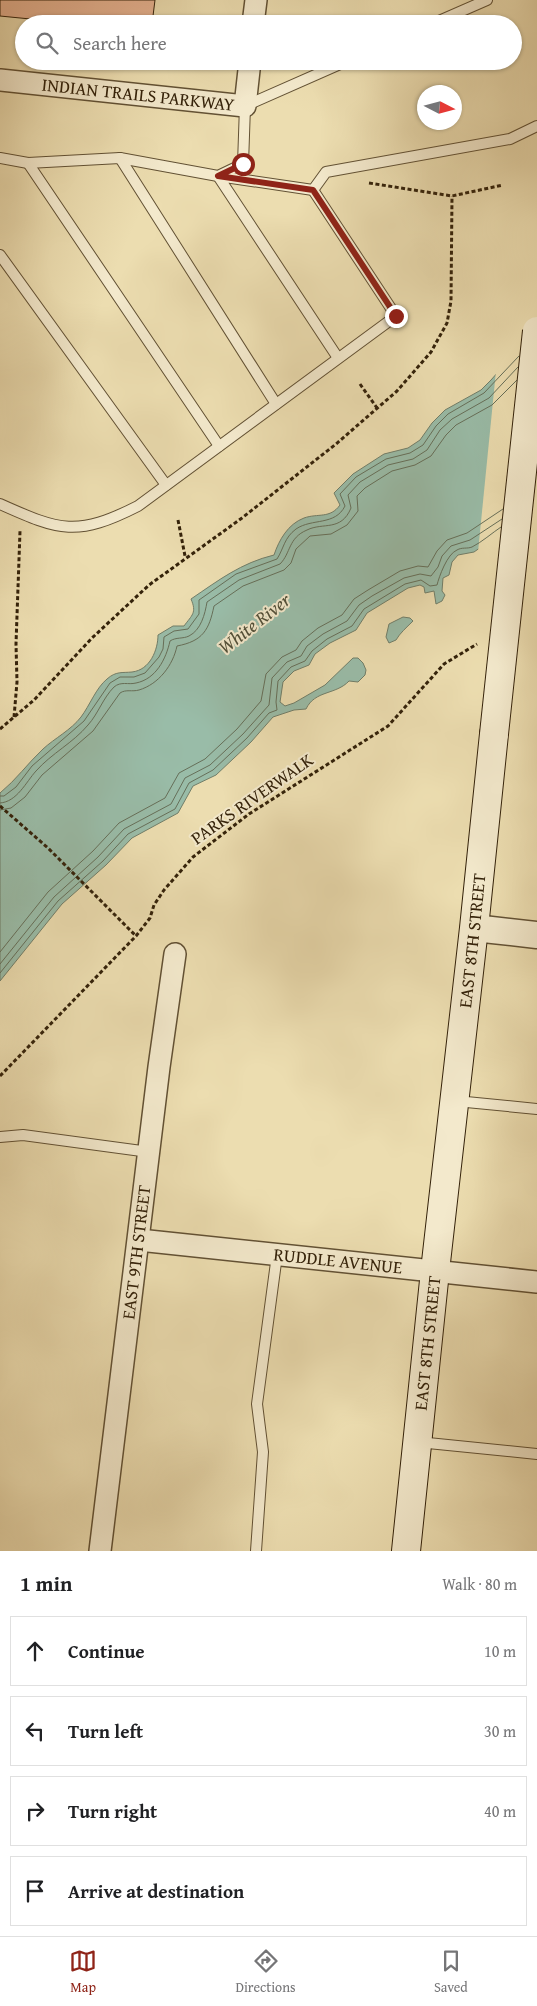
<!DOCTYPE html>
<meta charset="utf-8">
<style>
body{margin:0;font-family:"Gentium Book Plus",serif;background:#f6f6f6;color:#202124}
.compass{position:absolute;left:417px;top:85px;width:45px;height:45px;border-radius:50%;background:#fff;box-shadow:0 1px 4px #0004;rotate:96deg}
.stop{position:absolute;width:15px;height:15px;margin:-11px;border:4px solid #8f2418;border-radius:50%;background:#fff}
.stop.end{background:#8f2418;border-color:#fff;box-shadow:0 1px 5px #0008}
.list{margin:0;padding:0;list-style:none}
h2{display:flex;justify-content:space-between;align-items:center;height:65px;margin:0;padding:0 20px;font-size:21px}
h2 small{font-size:16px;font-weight:400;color:#757577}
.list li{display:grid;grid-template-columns:32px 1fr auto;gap:15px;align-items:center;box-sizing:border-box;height:70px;margin:0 10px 10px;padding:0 10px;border:1px solid #e0e0e0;border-radius:0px}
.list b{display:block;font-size:19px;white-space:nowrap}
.list em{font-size:16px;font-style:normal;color:#757577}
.icon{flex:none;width:28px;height:28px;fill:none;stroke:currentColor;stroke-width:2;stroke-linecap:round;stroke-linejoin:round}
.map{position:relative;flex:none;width:537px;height:1551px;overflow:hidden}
.search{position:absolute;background:#fff;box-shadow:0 1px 4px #0004;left:15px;right:15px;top:15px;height:55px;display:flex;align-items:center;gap:12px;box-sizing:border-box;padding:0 18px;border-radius:28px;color:#757577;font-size:19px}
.sheet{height:385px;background:#fff}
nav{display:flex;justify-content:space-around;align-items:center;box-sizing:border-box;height:70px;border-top:1px solid #e0e0e0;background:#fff;font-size:14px;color:#757577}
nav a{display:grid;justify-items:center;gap:2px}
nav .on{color:#8f2418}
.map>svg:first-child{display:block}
</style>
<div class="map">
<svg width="537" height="1551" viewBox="0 0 537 1551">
<rect width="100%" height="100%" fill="#ecddb0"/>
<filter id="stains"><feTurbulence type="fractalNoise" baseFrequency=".004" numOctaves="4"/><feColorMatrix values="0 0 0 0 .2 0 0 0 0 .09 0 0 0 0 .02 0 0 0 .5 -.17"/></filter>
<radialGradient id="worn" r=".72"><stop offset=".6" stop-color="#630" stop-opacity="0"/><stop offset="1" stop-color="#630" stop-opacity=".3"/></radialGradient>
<g fill="#99bca8" stroke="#717e69">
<path d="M537,328V508L474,552L458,555L452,562L449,575L443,578L442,591L445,595L442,601L436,604L434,591L425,593L424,587L420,585L408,588L367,613L356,630L330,643L315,654L309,665L294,671L283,682L280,702L285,706L294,703L325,685L353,658H358L363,663L366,670L365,675L358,682L349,681C336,695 315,690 306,709L294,710L273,717L251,742L216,775L193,786L178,813L132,838L106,865L62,904L0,981V793C16,780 28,763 43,749C55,738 71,730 81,717C90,705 96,688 107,679C116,671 122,673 132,672C150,670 158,650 158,635L173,626H184C192,615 197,613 191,599C219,580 241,563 274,555C279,540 288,524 304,518C318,513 330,519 340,505L334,493L353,474L384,454L408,448L420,440L432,423L445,410L481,390L491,380Z"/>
<path d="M403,617L410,618L413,621C406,628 400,633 396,640L389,643L386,637L389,624Z"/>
</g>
<path fill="#ecddb0" d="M537,326V511L478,552L496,371Z"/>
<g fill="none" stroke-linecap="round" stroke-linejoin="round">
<g stroke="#666f59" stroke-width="1">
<path d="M0,796H4L16,787L32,766L84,721L110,683L120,677H134L145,673L159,657L163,649L164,637L174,631L188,629L199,614V600L236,574L277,559C284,548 284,538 296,529C312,518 335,526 345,506L340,494L356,477L386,459L410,453L423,445L436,426L448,414L484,393L519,356"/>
<path d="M0,803C17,802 26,782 36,771C52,753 73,743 88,725C98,714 103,698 114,687C121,681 128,685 136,683C156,679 166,659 170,641C176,637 183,639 189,636C201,630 205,614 207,602L239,580L280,564C291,553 288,538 307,530C323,522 341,532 351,508L348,495L360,482L388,465L413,459L427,450L440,430L452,419L489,398L518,367"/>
<path d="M0,810L11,808L25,797L42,775L93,731L120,693C126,689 132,692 139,690C159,684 173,665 177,646C203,641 209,630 214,606L243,586L284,570L291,563L296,549L310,536L331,534L347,525L358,511L357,496L365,488L392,471L415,465L431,456L446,435L456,425L492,405L517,380"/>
<path d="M0,952L48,892L93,851L119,823L165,798L179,773L205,759L237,729L261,701L266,674L282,657L296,650L302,641L318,628L342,615L354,599L368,590L400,571L418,566L428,567L437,551L447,540L467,533L503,509"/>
<path d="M0,964L54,897L98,857L124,829L171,804L185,778L210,765L243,734L269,705L272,678L287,662L301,656L307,646L323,634L347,621L359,605L372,596L404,578L420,574L431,576L438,567L442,556L451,546L470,540L502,519"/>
<path d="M0,973L58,901L103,861L128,834L175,809L189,783L213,770L247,738L269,713L277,710L276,702L278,681L291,667L305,661L312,651L327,639L352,626L364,609L405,584L421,580L430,586L437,585C439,577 447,554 457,550C462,547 467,549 472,547C482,542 492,533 501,527"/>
</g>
</g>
<path fill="#e7b392" stroke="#34220a" d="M0,0H155L152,24H81L0,16Z"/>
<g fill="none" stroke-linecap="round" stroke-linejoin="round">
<defs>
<g id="service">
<path d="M432,24L487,0"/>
<path d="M0,158L28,163L120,158L218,176L243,164L245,106L347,61"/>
<path d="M120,158L276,404"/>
<path d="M28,163L219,446"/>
<path d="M0,255L166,485"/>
<path d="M338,358L218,176L313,190L326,172L510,139L537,126"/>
<path d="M0,504C60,531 77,537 138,506L396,316L313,190"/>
<path d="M456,1101L537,1109"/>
<path d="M0,1137L23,1135L149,1152"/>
<path d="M418,1442L537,1454"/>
<path d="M256,1551L263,1452L257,1404L277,1255"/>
</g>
<g id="minor">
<path d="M253,24L256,0"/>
<path id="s1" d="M0,80L245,106L250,61"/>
<path id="s2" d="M139,1240L537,1282"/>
<path id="s3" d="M100,1551L159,1067L175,954"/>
</g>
<path id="tertiary" d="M474,928L537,935"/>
<g id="secondary">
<path id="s4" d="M406,1551L435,1271L474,928L494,734"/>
</g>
</defs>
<use href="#service" stroke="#625134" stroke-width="12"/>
<use href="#minor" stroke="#625134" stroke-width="24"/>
<use href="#tertiary" stroke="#625134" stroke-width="29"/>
<use href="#secondary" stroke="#34220a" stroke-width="30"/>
<g stroke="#34220a" stroke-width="3" stroke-dasharray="4 2.5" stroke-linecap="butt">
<path d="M369,183L452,196L503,185"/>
<path d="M360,384L377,408"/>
<path d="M178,520L185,556"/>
<path d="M14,717L17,682L16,644L20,531"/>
<path d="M0,729L34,700L92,638L149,585L242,518L336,444L397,391L431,352L447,323L451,301L452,196"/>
<path d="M0,806L48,848L136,936"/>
<path d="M0,1076L136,936L150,918L154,905L164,890L193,857L249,814L388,726L444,664L477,644"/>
</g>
<use href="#service" stroke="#f3e9cc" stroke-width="10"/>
<use href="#minor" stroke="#f3e9cc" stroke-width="21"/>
<use href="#tertiary" stroke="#f3e9cc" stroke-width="26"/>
<use href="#secondary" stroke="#f3e9cc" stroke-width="28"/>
<defs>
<path id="secondary-bridge" d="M494,734L537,331"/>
</defs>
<use href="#secondary-bridge" stroke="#34220a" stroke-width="30" stroke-linecap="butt"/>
<use href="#secondary-bridge" stroke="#f3e9cc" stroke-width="28"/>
</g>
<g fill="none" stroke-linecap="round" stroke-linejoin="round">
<path stroke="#8f2418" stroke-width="6" d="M243,164L218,176L313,190L396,316"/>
</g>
<g text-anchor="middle" stroke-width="4" stroke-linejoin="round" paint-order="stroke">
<g font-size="18" fill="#34220a" stroke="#f3e9cc">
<text dy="6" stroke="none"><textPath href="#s1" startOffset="139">INDIAN TRAILS PARKWAY</textPath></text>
<text transform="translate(252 799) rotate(-35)" y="6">PARKS RIVERWALK</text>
<text dy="6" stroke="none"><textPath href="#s4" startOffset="614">EAST 8TH STREET</textPath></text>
<text dy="6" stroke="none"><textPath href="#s3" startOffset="301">EAST 9TH STREET</textPath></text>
<text dy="6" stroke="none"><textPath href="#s2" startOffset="200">RUDDLE AVENUE</textPath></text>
<text dy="6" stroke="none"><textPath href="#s4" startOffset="209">EAST 8TH STREET</textPath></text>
</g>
<g font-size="19" font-style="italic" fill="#525039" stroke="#f3e9cc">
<text transform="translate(254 623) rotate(-38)" y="7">White River</text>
</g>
</g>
<rect width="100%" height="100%" filter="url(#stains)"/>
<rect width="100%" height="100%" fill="url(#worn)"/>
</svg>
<svg class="compass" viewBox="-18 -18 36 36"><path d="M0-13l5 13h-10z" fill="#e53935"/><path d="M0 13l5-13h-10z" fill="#757577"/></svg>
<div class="stop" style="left:243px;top:164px"></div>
<div class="stop end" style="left:396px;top:316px"></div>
<div class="search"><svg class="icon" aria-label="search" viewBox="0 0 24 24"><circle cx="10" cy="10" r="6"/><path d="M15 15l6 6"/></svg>Search here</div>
</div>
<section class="sheet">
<h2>1 min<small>Walk · 80 m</small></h2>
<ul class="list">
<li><svg class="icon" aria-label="ahead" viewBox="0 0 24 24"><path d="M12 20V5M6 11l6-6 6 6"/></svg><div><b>Continue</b></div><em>10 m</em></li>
<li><svg class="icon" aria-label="left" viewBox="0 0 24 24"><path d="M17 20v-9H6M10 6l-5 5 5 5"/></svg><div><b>Turn left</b></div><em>30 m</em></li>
<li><svg class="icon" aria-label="right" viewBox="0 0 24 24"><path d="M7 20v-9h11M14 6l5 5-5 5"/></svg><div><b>Turn right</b></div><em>40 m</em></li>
<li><svg class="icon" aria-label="arrive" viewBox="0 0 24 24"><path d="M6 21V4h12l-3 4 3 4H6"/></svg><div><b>Arrive at destination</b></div></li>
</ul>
</section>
<nav>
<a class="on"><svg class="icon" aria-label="map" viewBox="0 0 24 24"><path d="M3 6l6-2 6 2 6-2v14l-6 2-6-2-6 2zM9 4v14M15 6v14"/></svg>Map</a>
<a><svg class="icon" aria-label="directions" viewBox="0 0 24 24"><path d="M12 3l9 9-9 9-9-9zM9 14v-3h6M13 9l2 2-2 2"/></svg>Directions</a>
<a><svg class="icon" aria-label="saved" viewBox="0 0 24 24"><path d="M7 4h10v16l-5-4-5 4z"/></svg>Saved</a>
</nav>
